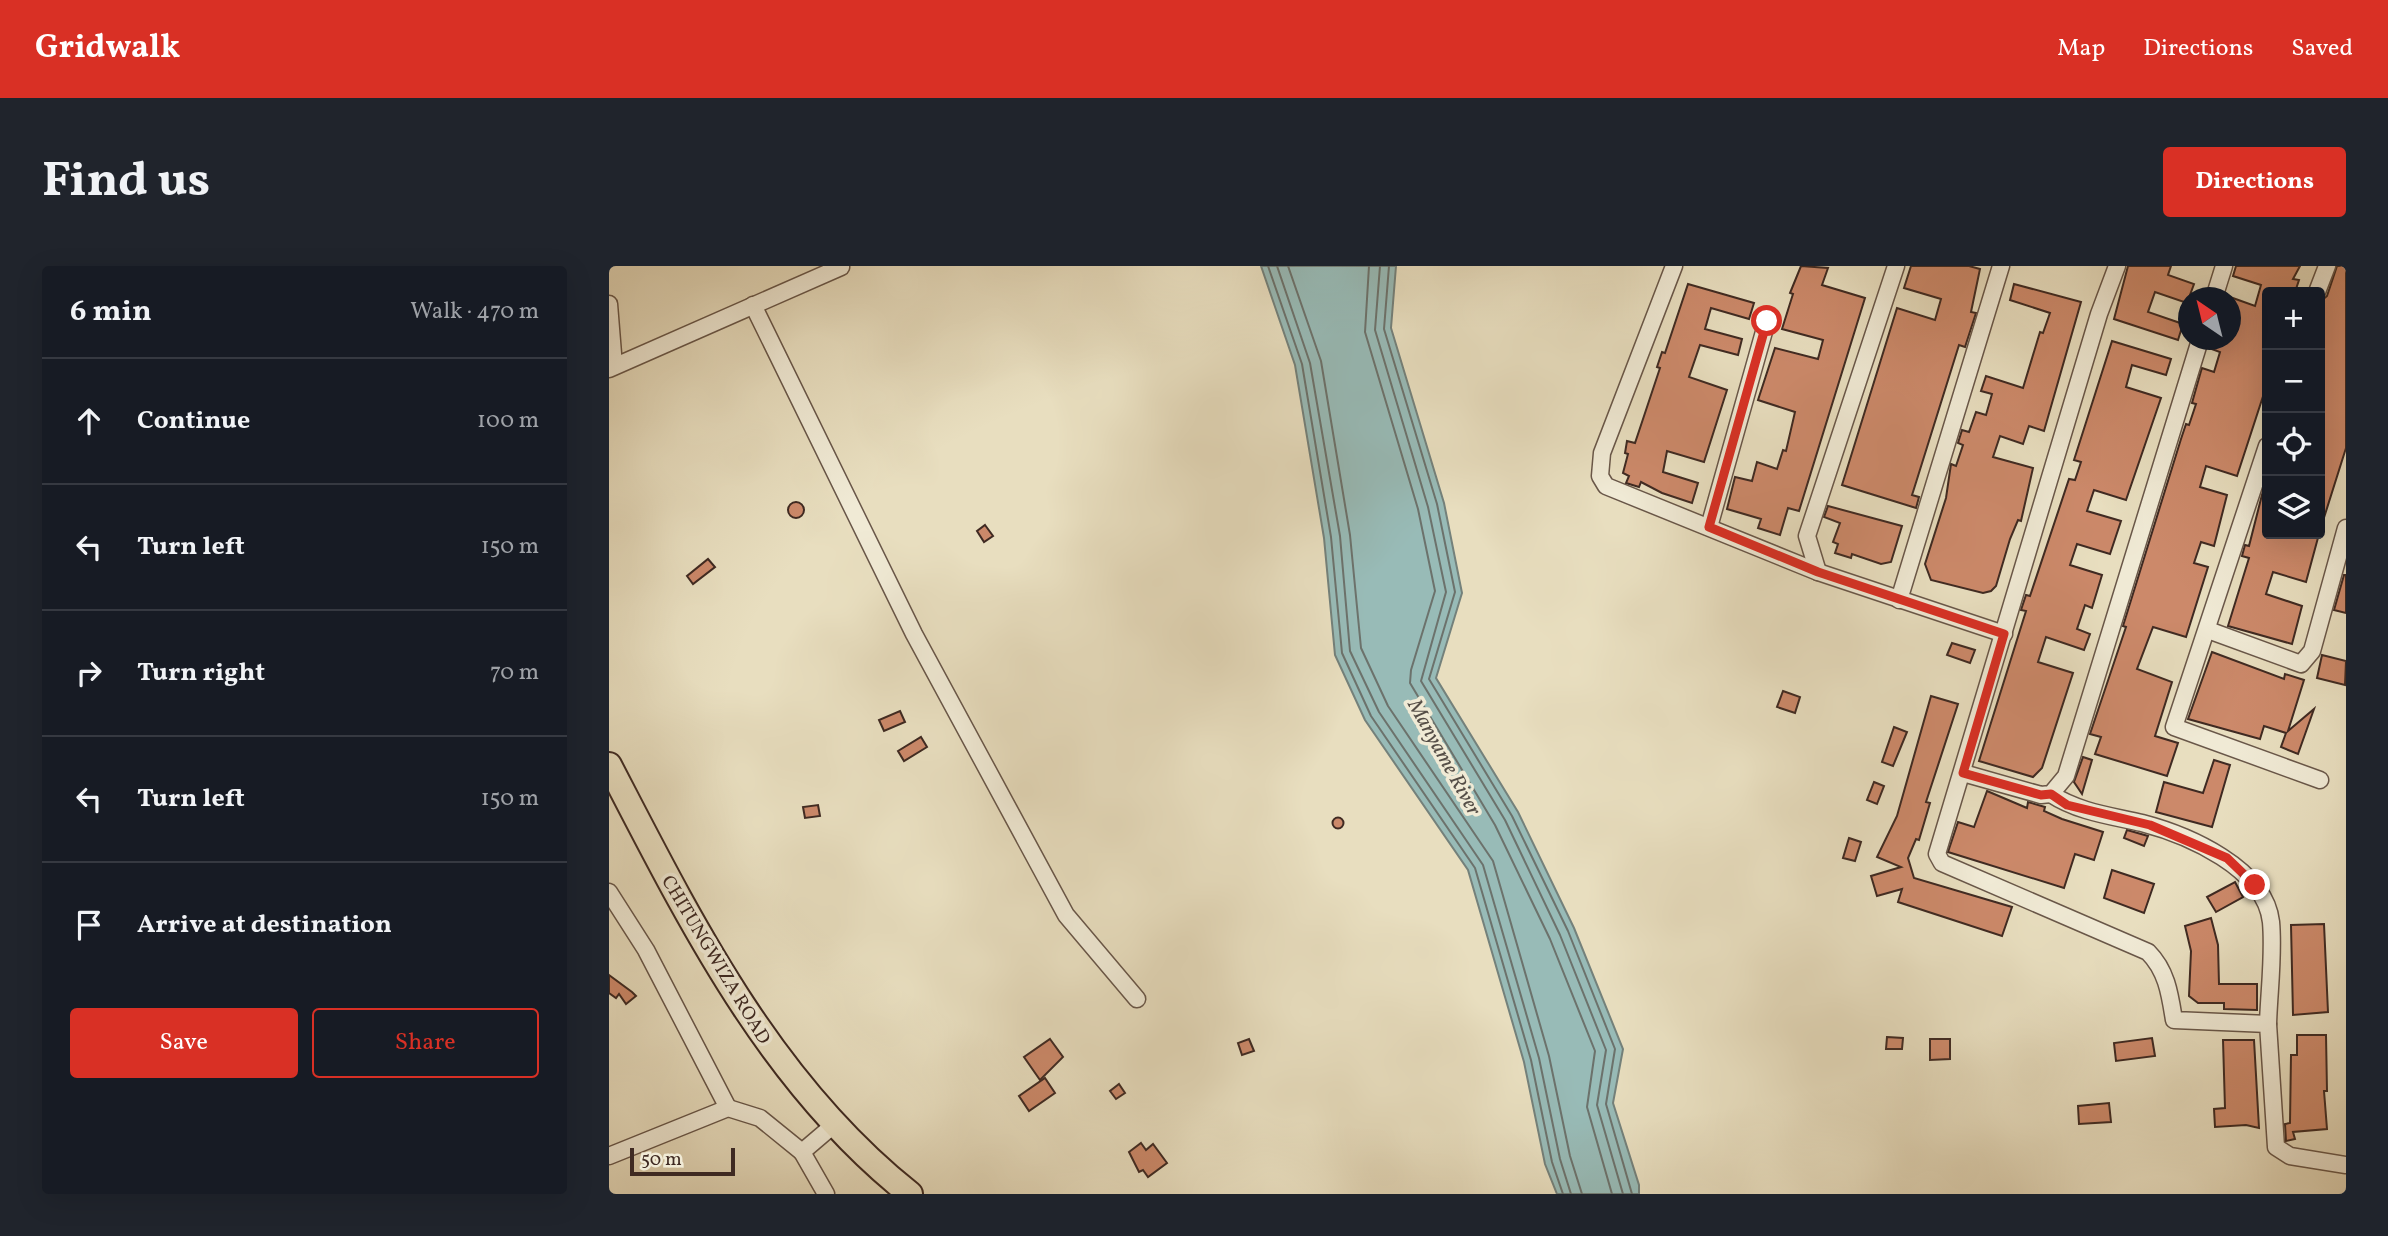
<!DOCTYPE html>
<meta charset="utf-8">
<style>
body{margin:0;font-family:Vollkorn,serif;background:#20242c;color:#f1f3f6}
.controls{position:absolute;right:21px;top:21px;display:grid;overflow:hidden;border-radius:7px;box-shadow:0 7px 28px #0002}
.controls button{width:63px;height:63px;display:grid;place-items:center;padding:0;border:0;border-bottom:2px solid #363941;background:#171b24;color:#f1f3f6;font:35px sans-serif}
.compass{position:absolute;left:1569px;top:21px;width:63px;height:63px;border-radius:50%;background:#171b24;box-shadow:0 7px 28px #0002;rotate:325deg}
.scale{position:absolute;left:21px;bottom:18px;width:105px;box-sizing:border-box;padding-left:7px;border:4px solid #3f2a22;border-top:0;font-size:19px;line-height:24px;white-space:nowrap;color:#3f2a22;-webkit-text-stroke:5px #f0ead5;paint-order:stroke}
.stop{position:absolute;width:21px;height:21px;margin:-16px;border:5px solid #d93025;border-radius:50%;background:#fff}
.stop.end{background:#d93025;border-color:#fff;box-shadow:0 2px 7px #0008}
.list{margin:0;padding:0;list-style:none}
h2{display:flex;justify-content:space-between;align-items:center;height:91px;margin:0;padding:0 28px;font-size:30px}
h2 small{font-size:23px;font-weight:400;color:#9ea1a6}
.list li{display:grid;grid-template-columns:46px 1fr auto;gap:21px;align-items:center;box-sizing:border-box;height:126px;padding:0 28px;border-top:2px solid #363941}
.list b{display:block;font-size:26px;white-space:nowrap}
.list em{font-size:23px;font-style:normal;color:#9ea1a6}
.actions{display:flex;gap:14px;padding:21px 28px}
.actions a{flex:1;padding:16px 0;border:2px solid #d93025;border-radius:7px;text-align:center;font-size:24px;color:#d93025}
.actions .main{background:#d93025;color:#fff}
.icon{flex:none;width:38px;height:38px;fill:none;stroke:currentColor;stroke-width:2;stroke-linecap:round;stroke-linejoin:round}
.map{position:relative;flex:none;width:1737px;height:928px;overflow:hidden;border-radius:7px}
header{display:flex;align-items:center;gap:42px;box-sizing:border-box;height:98px;padding:0 35px;background:#d93025;color:#fff}
header strong{font-size:33px}
nav{display:flex;gap:38px;margin-inline-start:auto;font-size:24px}
.intro{display:flex;align-items:center;justify-content:space-between;box-sizing:border-box;height:168px;padding:0 42px}
h1{margin:0;font-size:49px}
.button{padding:18px 32px;border-radius:7px;background:#d93025;color:#fff;font-size:24px;font-weight:700}
main{display:flex;gap:42px;padding:0 42px}
aside{flex:1;background:#171b24;border-radius:7px;box-shadow:0 7px 28px #0002}
.map>svg:first-child{display:block}
</style>
<header>
<strong>Gridwalk</strong>
<nav><a>Map</a><a>Directions</a><a>Saved</a></nav>
</header>
<div class="intro"><h1>Find us</h1><a class="button">Directions</a></div>
<main>
<aside>
<h2>6 min<small>Walk · 470 m</small></h2>
<ul class="list">
<li><svg class="icon" aria-label="ahead" viewBox="0 0 24 24"><path d="M12 20V5M6 11l6-6 6 6"/></svg><div><b>Continue</b></div><em>100 m</em></li>
<li><svg class="icon" aria-label="left" viewBox="0 0 24 24"><path d="M17 20v-9H6M10 6l-5 5 5 5"/></svg><div><b>Turn left</b></div><em>150 m</em></li>
<li><svg class="icon" aria-label="right" viewBox="0 0 24 24"><path d="M7 20v-9h11M14 6l5 5-5 5"/></svg><div><b>Turn right</b></div><em>70 m</em></li>
<li><svg class="icon" aria-label="left" viewBox="0 0 24 24"><path d="M17 20v-9H6M10 6l-5 5 5 5"/></svg><div><b>Turn left</b></div><em>150 m</em></li>
<li><svg class="icon" aria-label="arrive" viewBox="0 0 24 24"><path d="M6 21V4h12l-3 4 3 4H6"/></svg><div><b>Arrive at destination</b></div></li>
</ul>
<div class="actions"><a class="main">Save</a><a>Share</a></div>
</aside>
<div class="map">
<svg width="1737" height="928" viewBox="0 0 1737 928">
<rect width="100%" height="100%" fill="#e8debf"/>
<filter id="stains"><feTurbulence type="fractalNoise" baseFrequency=".00286" numOctaves="4"/><feColorMatrix values="0 0 0 0 .2 0 0 0 0 .09 0 0 0 0 .02 0 0 0 .5 -.17"/></filter>
<radialGradient id="worn" r=".72"><stop offset=".6" stop-color="#630" stop-opacity="0"/><stop offset="1" stop-color="#630" stop-opacity=".3"/></radialGradient>
<path fill="#98bbb7" stroke="#74817b" stroke-width="2" d="M652,0H787L782,62L835,237L853,327L827,412L909,546L965,662L1014,783L1004,837L1030,919V928H948L936,898L915,796L859,604L756,454L726,389L715,272L686,99Z"/>
<g fill="none" stroke-linecap="round" stroke-linejoin="round">
<g stroke="#6c726c" stroke-width="2">
<path d="M659,0L693,98L722,271L733,387L762,450L866,602L922,794L943,896L954,928"/>
<path d="M668,0L701,97L731,270L741,385L770,446L874,599L930,792L951,893L962,928"/>
<path d="M679,0L712,95L741,269L752,382L779,440L884,595L940,790L961,890L973,928"/>
<path d="M760,0L756,66L809,243L826,325L802,404L801,417L886,559L941,673L986,785L978,841L1003,928"/>
<path d="M771,0L766,64L819,241L837,326L812,415L896,554L951,669L997,784L988,839L1014,928"/>
<path d="M780,0L775,63L828,238L846,326L820,413L903,550L959,665L1006,783L997,838L1023,928"/>
</g>
</g>
<g fill="#cc896a" stroke="#3f2a22" stroke-width="2">
<path d="M1192,0L1219,2L1213,19L1256,32L1190,245L1179,242L1171,269L1149,262L1152,253L1118,243L1126,211L1143,215L1148,196L1168,203L1174,184L1177,185L1186,146L1149,134L1166,82L1209,93L1214,74L1173,63L1184,28L1181,27Z"/>
<path d="M1302,0H1360L1371,3L1362,46L1367,47L1356,81L1350,79L1304,226L1303,229L1310,231L1307,242L1233,219L1288,42L1326,54L1332,33L1295,22Z"/>
<path d="M1519,0H1562L1559,9L1585,18L1578,37L1546,26L1539,46L1574,58L1569,74L1505,53Z"/>
<path d="M1627,0H1691L1684,13L1690,14L1686,26H1658V118L1628,210L1597,200L1591,221L1618,229L1605,280L1592,276L1585,297L1599,301L1577,371L1544,361L1528,403L1563,416L1546,470L1569,477L1558,510L1486,488L1492,471L1481,468L1517,361L1514,360L1572,173L1577,158L1580,159L1587,138L1583,137L1592,105L1593,102L1605,106L1611,86L1600,82L1601,74H1621V31L1646,40L1652,19L1624,10Z"/>
<path d="M1728,0H1737V182L1713,258L1711,52L1713,44L1711,36L1718,30Z"/>
<path d="M1079,18L1145,37L1140,53L1102,42L1096,63L1133,73L1129,89L1091,79L1080,111L1118,124L1095,196L1058,185L1054,206L1089,217L1083,237L1053,227L1032,216L1030,221L1017,217L1020,210L1014,207L1019,188L1016,187L1018,175L1026,177L1051,102L1048,101L1053,86L1056,87Z"/>
<path d="M1405,18L1472,36L1435,165L1420,160L1414,178L1391,170L1384,191L1424,202L1412,255L1409,254L1401,273L1387,320L1382,325L1374,327L1322,314L1316,298L1337,232L1342,198L1347,200L1354,179L1349,177L1353,164L1360,166L1367,146L1377,149L1383,128L1372,125L1377,110L1414,122L1431,66L1434,67L1441,47L1401,34Z"/>
<path d="M1503,75L1562,93L1557,109L1523,99L1517,121L1552,132L1517,234L1485,224L1478,245L1512,255L1501,288L1468,278L1461,299L1493,309L1483,342L1476,339L1468,363L1481,368L1475,384L1437,371L1429,396L1464,407L1433,502L1424,511L1370,495L1417,345L1412,344L1417,329L1421,330L1460,213L1466,214L1472,196L1465,194Z"/>
<path d="M1655,221L1658,222V268H1710L1697,316L1664,306L1657,328L1693,340L1683,378L1619,360L1640,292L1633,290L1636,279L1640,280Z"/>
<circle cx="187" cy="244" r="8"/>
<path d="M1219,240L1293,260L1282,296L1272,298L1243,288L1242,292L1226,287L1229,278L1224,276L1231,257L1215,251Z"/>
<path d="M376,259L384,270L375,276L368,265Z"/>
<path d="M99,293L106,301L84,318L78,310Z"/>
<path d="M1735,309H1737V347L1725,344Z"/>
<path d="M1343,377L1366,384L1361,397L1338,389Z"/>
<path d="M1603,386L1675,413L1676,408L1695,414L1679,465L1705,443L1689,488L1672,481L1677,467L1655,460L1651,473L1579,453Z"/>
<path d="M1713,389L1737,395L1736,419L1708,412Z"/>
<path d="M1174,425L1191,431L1186,447L1168,441Z"/>
<path d="M1322,430L1349,438L1317,536L1321,537L1310,574L1307,573L1299,592L1305,612L1403,641L1393,670L1289,636L1293,623L1268,630L1262,610L1292,601L1268,591L1288,550Z"/>
<path d="M291,445L296,456L275,465L270,454Z"/>
<path d="M1285,461L1298,466L1284,500L1273,496Z"/>
<path d="M312,471L318,481L295,495L289,485Z"/>
<path d="M1474,491L1483,494L1473,528L1465,516Z"/>
<path d="M1605,494L1621,499L1603,561L1547,546L1555,516L1594,527Z"/>
<path d="M1265,516L1275,520L1268,538L1258,534Z"/>
<path d="M1378,525L1418,542L1419,536L1436,541L1435,545L1453,553L1494,566L1485,594L1466,588L1455,622L1339,586L1349,556L1365,561Z"/>
<path d="M209,539L211,550L196,552L194,541Z"/>
<circle cx="729" cy="557" r="5.5"/>
<path d="M1518,564L1539,570L1535,580L1515,572Z"/>
<path d="M1240,572L1252,576L1246,595L1234,592Z"/>
<path d="M1503,604L1545,618L1535,647L1495,632Z"/>
<path d="M1626,616L1634,631L1607,646L1598,631Z"/>
<path d="M1602,652L1609,679L1610,718H1648V744L1615,743V737H1589L1580,730L1582,685L1576,660Z"/>
<path d="M1715,658L1719,746L1684,749L1682,659Z"/>
<path d="M0,709L23,726L27,730L17,738L10,728L7,732L0,727Z"/>
<path d="M1688,769H1717L1718,825H1715L1718,863L1684,866L1686,873L1677,875L1676,858L1681,857L1682,789H1688Z"/>
<path d="M1278,771L1294,772L1293,783H1277Z"/>
<path d="M1543,772L1546,790L1507,795L1505,777Z"/>
<path d="M441,773L454,791L431,814L415,791Z"/>
<path d="M640,773L645,785L633,789L629,777Z"/>
<path d="M1321,773H1341V793L1321,794Z"/>
<path d="M1614,774H1645L1650,862L1637,859L1606,861L1605,843L1616,842Z"/>
<path d="M436,812L446,827L420,845L410,830Z"/>
<path d="M510,818L516,827L507,833L501,825Z"/>
<path d="M1500,837L1502,856L1470,858L1469,840Z"/>
<path d="M532,877L537,884L544,878L558,897L539,911L534,904L530,906L520,886Z"/>
</g>
<g fill="none" stroke-linecap="round" stroke-linejoin="round">
<defs>
<g id="minor">
<path d="M1065,0L993,187L991,210L997,220L1209,306L1395,368"/>
<path d="M1508,0L1490,48L1328,588L1333,597L1539,686C1558,705 1561,729 1565,754L1659,758L1667,881L1681,890L1737,899"/>
<path d="M1708,26L1718,0"/>
<path d="M1605,32L1615,0"/>
<path d="M0,38L5,100"/>
<path d="M144,39L305,368L457,649L528,733"/>
<path d="M0,103L232,1"/>
<path d="M1658,180L1565,461L1711,514"/>
<path d="M1100,261L1158,55"/>
<path d="M1209,306L1198,270L1287,0"/>
<path d="M1290,334L1392,0"/>
<path d="M1599,364L1692,398L1703,385L1737,262"/>
<path d="M1354,507L1432,529L1442,528L1457,510L1591,74"/>
<path d="M1442,528C1469,546 1503,550 1533,557C1579,569 1656,602 1662,656C1665,689 1660,725 1659,758"/>
<path d="M0,626L37,684L119,842"/>
<path d="M193,886L217,928"/>
<path d="M0,890L119,842L151,852L193,886L227,857"/>
</g>
<path id="primary" d="M0,499C81,655 160,816 301,928"/>
</defs>
<use href="#minor" stroke="#695749" stroke-width="19"/>
<use href="#primary" stroke="#3f2a22" stroke-width="28"/>
<use href="#minor" stroke="#f0ead5" stroke-width="16"/>
<use href="#primary" stroke="#e8debf" stroke-width="24"/>
</g>
<g fill="none" stroke-linecap="round" stroke-linejoin="round">
<path stroke="#d93025" stroke-width="9" d="M1158,55L1100,261L1209,306L1395,368L1354,507L1432,529L1442,528L1458,539L1541,559L1618,592L1646,619"/>
</g>
<g text-anchor="middle" stroke-width="7" stroke-linejoin="round" paint-order="stroke">
<g font-size="19" fill="#3f2a22" stroke="#f0ead5">
<text transform="translate(108 693) rotate(59)" y="7">CHITUNGWIZA ROAD</text>
</g>
<g font-size="21" font-style="italic" fill="#554e47" stroke="#f0ead5">
<text transform="translate(836 491) rotate(61)" y="7">Manyame River</text>
</g>
</g>
<rect width="100%" height="100%" filter="url(#stains)"/>
<rect width="100%" height="100%" fill="url(#worn)"/>
</svg>
<div class="controls">
<button>+</button>
<button>−</button>
<button><svg class="icon" aria-label="locate" viewBox="0 0 24 24"><circle cx="12" cy="12" r="6"/><path d="M12 2v4M12 18v4M2 12h4M18 12h4"/></svg></button>
<button><svg class="icon" aria-label="layers" viewBox="0 0 24 24"><path d="M12 4l9 5-9 5-9-5zM3 14l9 5 9-5"/></svg></button>
</div>
<svg class="compass" viewBox="-18 -18 36 36"><path d="M0-13l5 13h-10z" fill="#e53935"/><path d="M0 13l5-13h-10z" fill="#9ea1a6"/></svg>
<div class="scale">50 m</div>
<div class="stop" style="left:1158px;top:55px"></div>
<div class="stop end" style="left:1646px;top:619px"></div>
</div>
</main>
